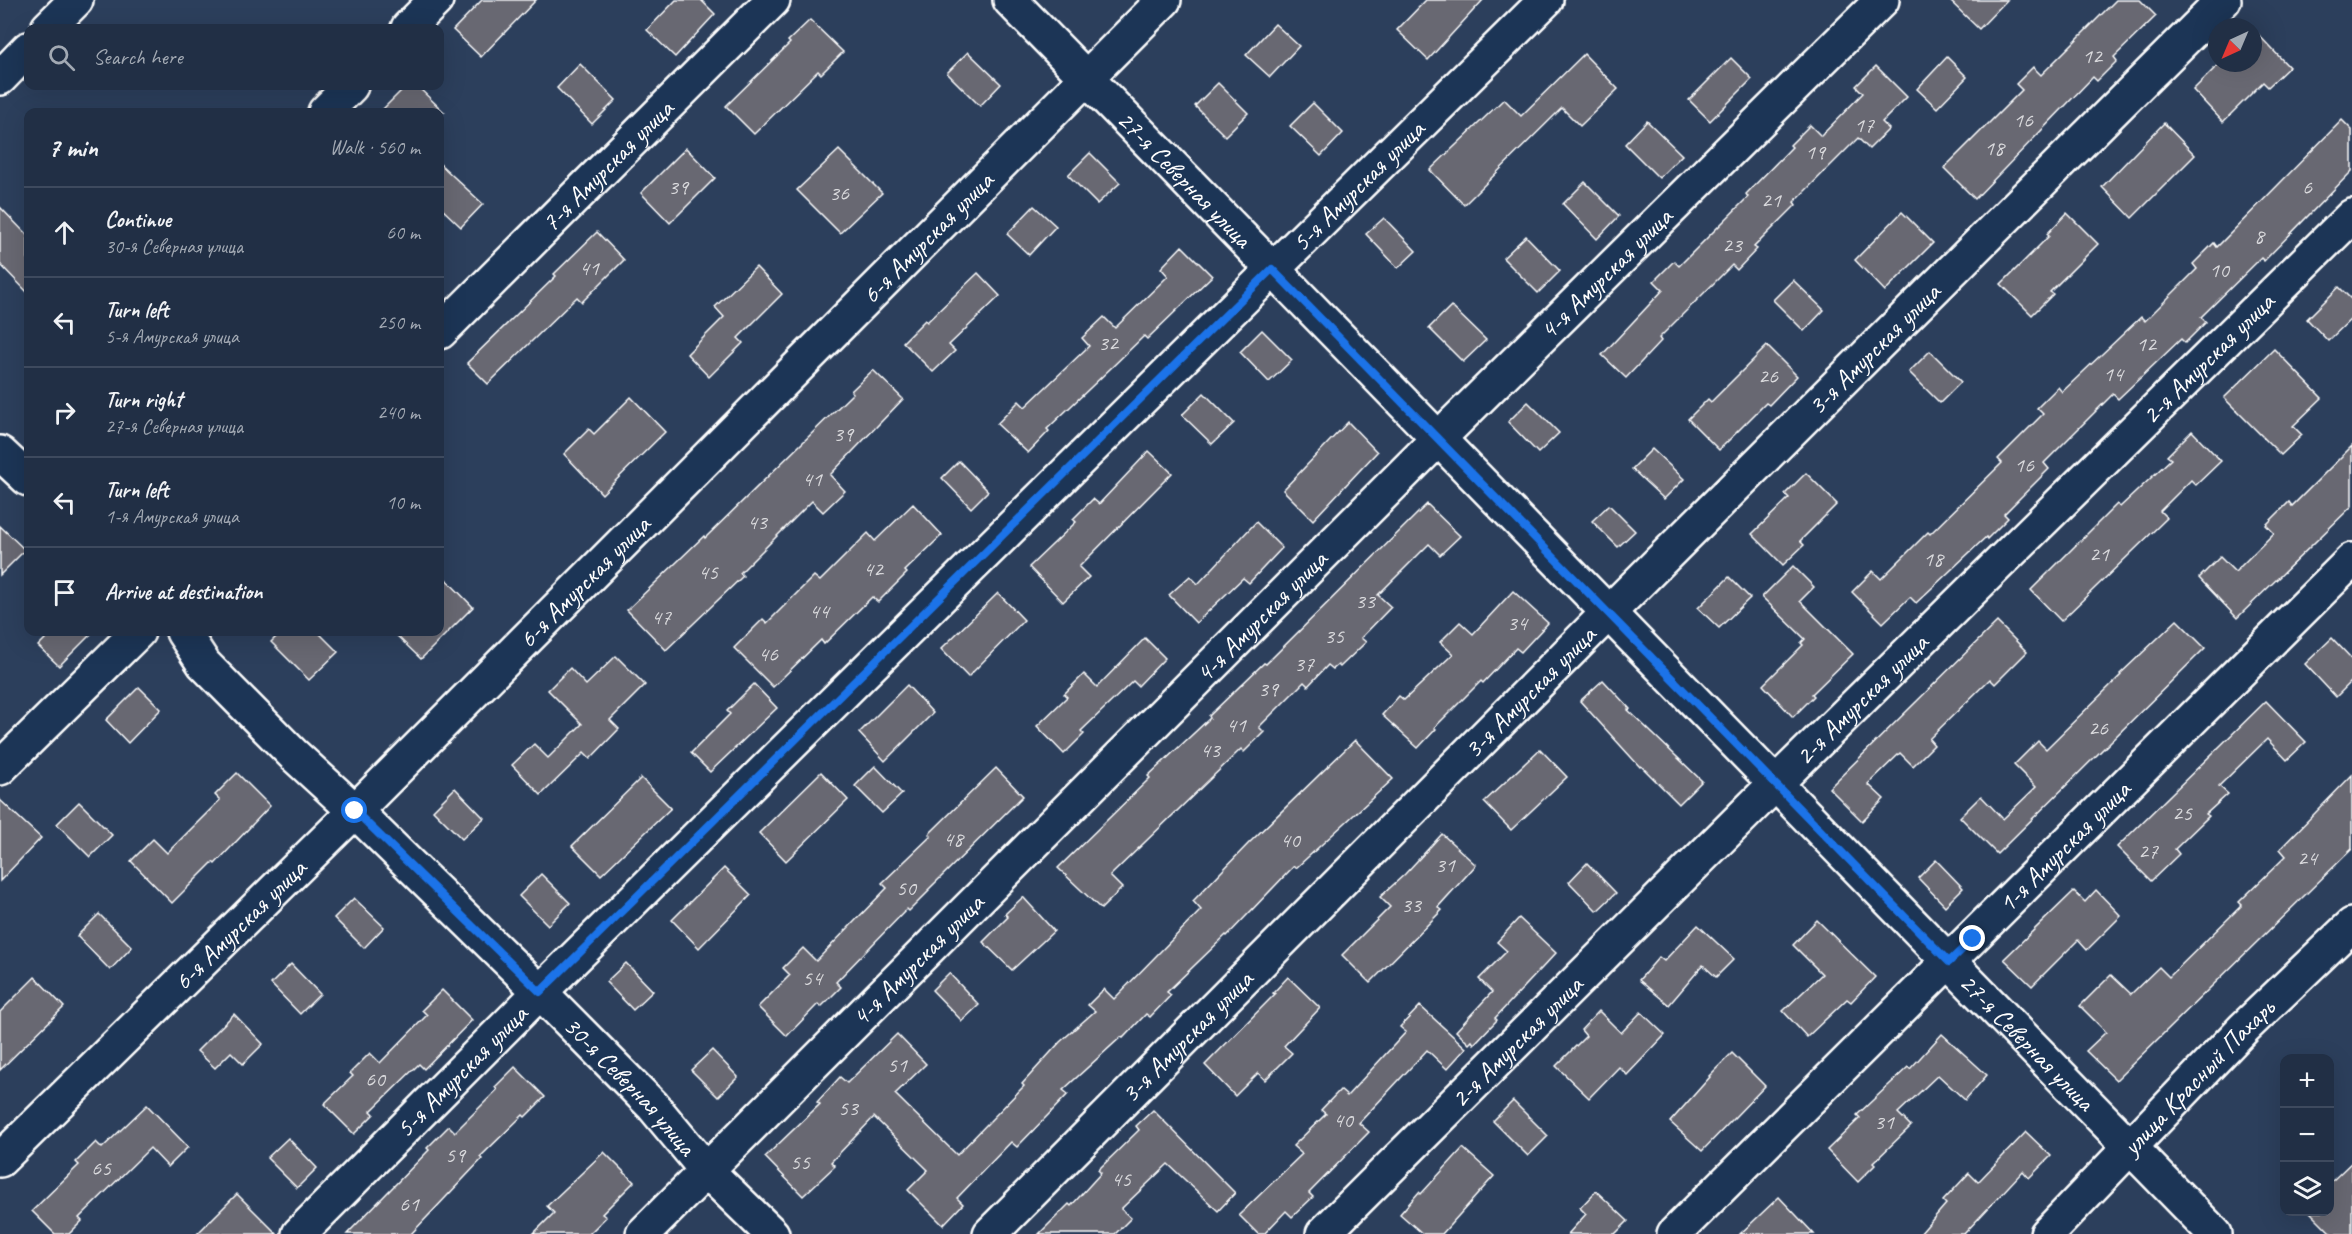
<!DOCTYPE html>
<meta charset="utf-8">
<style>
body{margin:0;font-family:Caveat,sans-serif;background:#2d3b50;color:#f1f3f6}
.controls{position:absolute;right:18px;bottom:18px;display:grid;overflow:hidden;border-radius:12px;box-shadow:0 6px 24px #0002}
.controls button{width:54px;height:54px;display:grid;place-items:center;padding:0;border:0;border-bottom:2px solid #3e4a5e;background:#212f45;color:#f1f3f6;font:30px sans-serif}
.compass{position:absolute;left:2208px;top:18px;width:54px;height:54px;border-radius:50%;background:#212f45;box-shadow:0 6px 24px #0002;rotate:224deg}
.stop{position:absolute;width:18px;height:18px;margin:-14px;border:4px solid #1a73e8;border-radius:50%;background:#fff}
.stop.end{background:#1a73e8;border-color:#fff;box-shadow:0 2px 6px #0008}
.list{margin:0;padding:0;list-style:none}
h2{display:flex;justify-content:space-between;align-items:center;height:78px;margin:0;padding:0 24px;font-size:26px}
h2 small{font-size:20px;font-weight:400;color:#a2a9b3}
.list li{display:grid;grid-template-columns:39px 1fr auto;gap:18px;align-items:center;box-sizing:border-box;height:90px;padding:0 24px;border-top:2px solid #3e4a5e}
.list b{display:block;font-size:22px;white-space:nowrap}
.list p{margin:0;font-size:20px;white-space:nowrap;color:#a2a9b3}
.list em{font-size:20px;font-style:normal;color:#a2a9b3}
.icon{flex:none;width:33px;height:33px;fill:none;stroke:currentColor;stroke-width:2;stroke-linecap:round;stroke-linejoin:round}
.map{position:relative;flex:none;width:2352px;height:1234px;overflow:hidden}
.search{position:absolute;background:#212f45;box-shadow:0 6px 24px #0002;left:24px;top:24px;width:420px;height:66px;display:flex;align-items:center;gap:15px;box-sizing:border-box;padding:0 21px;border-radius:12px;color:#a2a9b3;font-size:22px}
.panel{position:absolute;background:#212f45;box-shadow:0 6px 24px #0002;left:24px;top:108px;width:420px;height:528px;border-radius:12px}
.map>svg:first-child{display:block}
</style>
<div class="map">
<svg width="2352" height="1234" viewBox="0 0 2352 1234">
<rect width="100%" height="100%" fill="#2c3f5c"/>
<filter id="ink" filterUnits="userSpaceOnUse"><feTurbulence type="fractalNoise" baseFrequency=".0167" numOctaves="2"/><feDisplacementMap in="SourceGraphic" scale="12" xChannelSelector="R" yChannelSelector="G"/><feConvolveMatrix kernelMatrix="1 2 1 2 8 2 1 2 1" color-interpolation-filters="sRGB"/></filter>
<g filter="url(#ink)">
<g fill="#686772" stroke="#fff" stroke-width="1.5">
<path d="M482,0H536L481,57L453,30Z"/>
<path d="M676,0H701L715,14L675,57L647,30Z"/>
<path d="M1426,0H1483L1428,60L1397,30Z"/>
<path d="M1949,0H2007L1979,29Z"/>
<path d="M2116,0H2140L2156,16L2114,57L2117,61L2097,81L2093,77L1975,199L1944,168L2022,90L2016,84L2033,67L2041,75Z"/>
<path d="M810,20L843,52L821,74L818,71L754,134L726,106L790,43L788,41Z"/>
<path d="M1275,24L1299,46L1270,77L1246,55Z"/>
<path d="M2253,29L2289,67L2268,87L2263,82L2223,122L2193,90L2220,63H2253Z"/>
<path d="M968,52L1001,84L980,106L947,73Z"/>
<path d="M1584,54L1618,89L1580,126L1562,108L1464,205L1430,170L1504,99L1521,116Z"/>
<path d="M1947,57L1967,77L1937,108L1917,89Z"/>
<path d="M1731,58L1752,79L1710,121L1689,100Z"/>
<path d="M580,64L616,100L592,124L557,88Z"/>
<path d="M1876,66L1907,97L1882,122L1889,129L1869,149L1858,138L1794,202L1796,205L1754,247L1757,249L1737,270L1732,265L1659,338L1661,341L1626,378L1602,355L1663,290L1654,281L1674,261L1679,266L1748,197L1746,194L1792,147L1790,145L1810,125L1821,136L1863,93L1856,86Z"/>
<path d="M1218,83L1248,113L1225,136L1195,106Z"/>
<path d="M406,86H417L444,112H380Z"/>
<path d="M1313,103L1343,133L1321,156L1290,126Z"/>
<path d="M2342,120L2352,130V171L2264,261L2261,258L2201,317L2206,322L2185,343L2181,339L2118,399L2113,394L2044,463L2049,469L2004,514L2008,518L1987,539L1986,537L1916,603L1910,597L1883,623L1852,592L1873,571L1881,579L1928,532L1930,534L2002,463L1998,459L2043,414L2037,408L2058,387L2062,392L2141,317L2145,321L2197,269L2193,264L2214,243L2217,247Z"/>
<path d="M1647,121L1682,155L1659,178L1625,144Z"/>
<path d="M2164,123L2195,155L2132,218L2102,187Z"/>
<path d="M686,148L715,178L670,223L641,193Z"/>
<path d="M839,150L882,193L840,233L797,190Z"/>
<path d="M1090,153L1120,183L1097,204L1068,175Z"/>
<path d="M440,164L483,204L461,227L440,207Z"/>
<path d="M1585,182L1619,216L1597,239L1563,204Z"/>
<path d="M1034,206L1056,226L1029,255L1007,234Z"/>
<path d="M0,207L28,236V293L0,264Z"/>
<path d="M1902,212L1933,243L1885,291L1855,260Z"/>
<path d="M2067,213L2098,244L2050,292L2053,294L2032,315L2001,284L2049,236L2047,234Z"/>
<path d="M1384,218L1416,251L1398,268L1366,234Z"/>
<path d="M597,232L624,260L582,302L577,297L488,384L467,363L556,276L554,274Z"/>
<path d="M1526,236L1560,271L1538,293L1503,258Z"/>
<path d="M1182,246L1212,276L1147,339L1144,336L1111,368L1047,429L1049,431L1028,453L997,424L1019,401L1025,407L1089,346L1082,338L1104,317L1115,328L1168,276L1161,268Z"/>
<path d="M756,267L782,294L738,338L743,343L709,377L687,354L724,317L715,307Z"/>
<path d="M978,273L1000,296L949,345L955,351L933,372L903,342L925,320L927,322Z"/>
<path d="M1793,280L1824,310L1804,331L1773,300Z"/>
<path d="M2339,287L2352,300V318L2328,341L2307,319Z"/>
<path d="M1451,306L1486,340L1463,362L1429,328Z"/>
<path d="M1262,330L1292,360L1269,382L1240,352Z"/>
<path d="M1767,346L1797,376L1769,405L1766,403L1719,450L1688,419L1708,399L1711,402Z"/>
<path d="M2274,349L2322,398L2293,426L2302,435L2281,455L2224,398Z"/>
<path d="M1930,351L1961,382L1940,403L1909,372Z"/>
<path d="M873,370L903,399L830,475L845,491L823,512L812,501L740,573L743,576L666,650L627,610L704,536L705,538L800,445L853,393L851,391Z"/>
<path d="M1204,393L1234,423L1212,444L1182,415Z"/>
<path d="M631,397L665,432L602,494L564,454L589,429L594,434Z"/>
<path d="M1528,402L1559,433L1538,453L1508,422Z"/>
<path d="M1348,422L1377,452L1313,520L1283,490Z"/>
<path d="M2192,431L2221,461L2196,485L2191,480L2160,511L2167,518L2061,621L2031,590L2117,504L2120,507L2171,459L2167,456Z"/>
<path d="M2352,446V506L2237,618L2199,578L2220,557L2235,572L2274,533L2266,525L2289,502L2292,506Z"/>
<path d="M1652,449L1684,479L1664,499L1632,469Z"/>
<path d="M1149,451L1172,473L1079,567L1089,577L1063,602L1029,567L1076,522L1073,519L1093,499L1099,504Z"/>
<path d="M959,461L988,491L971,508L942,478Z"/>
<path d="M1806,473L1837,504L1800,541L1804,545L1783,565L1752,534L1789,498L1785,494Z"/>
<path d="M913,504L942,535L905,571L907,573L878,602L872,597L824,644L821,640L773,687L734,648L763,619L767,623L814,576L820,581L868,533L875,541Z"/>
<path d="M1427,504L1460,536L1440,555L1429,544L1378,595L1391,607L1361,638L1366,642L1340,667L1338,665L1333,669L1328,665L1308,686L1304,682L1259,727L1264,732L1244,752L1241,749L1110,876L1122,888L1101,909L1058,868L1150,778L1148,776L1210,718L1209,716L1264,663L1266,664Z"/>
<path d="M1609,505L1635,531L1618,547L1592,521Z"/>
<path d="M1256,522L1282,548L1249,583L1243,578L1196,623L1169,595L1190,576L1198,584Z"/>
<path d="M0,526L25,550L0,575Z"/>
<path d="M1793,566L1814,587L1800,601L1853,654L1812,694L1814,696L1793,717L1763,685L1803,645L1801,643L1805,639L1762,597Z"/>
<path d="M440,573L473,607L421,659L393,632H440Z"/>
<path d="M1729,577L1750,598L1719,628L1698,608Z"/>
<path d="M1513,591L1548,623L1521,652L1516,648L1483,683L1481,681L1434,728L1436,729L1418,748L1382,715L1399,696L1404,700L1453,654L1440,642L1460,622L1473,634Z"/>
<path d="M998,593L1024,620L968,677L941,649Z"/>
<path d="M2177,620L2205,648L1997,854L1960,817L1981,796L2003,819L2036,787L2014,765L2038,741L2046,749L2121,675L2120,674Z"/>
<path d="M1997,622L2027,652L1995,684L1990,679L1929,739L1934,745L1913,766L1900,753L1868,784L1884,799L1862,821L1829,788Z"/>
<path d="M52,632H93L59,666L38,646Z"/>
<path d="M281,632H318L338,652L309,680L271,642Z"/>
<path d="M1145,638L1165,658L1138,686L1133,681L1081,731L1084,734L1064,754L1037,726L1067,697L1064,694L1084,674L1097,687Z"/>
<path d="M2332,638L2352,659V681L2336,697L2305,664Z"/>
<path d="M616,656L645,685L610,720L619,729L590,759L584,753L541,795L512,765L534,744L548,758L582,724L548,690L570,668L586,685Z"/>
<path d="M1603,680L1630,709L1628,710L1702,781L1679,804L1641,766L1640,767L1580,701Z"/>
<path d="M754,684L777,708L710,772L691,753L730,714L727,711Z"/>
<path d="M907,685L933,713L885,761L859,733Z"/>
<path d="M139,687L161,709L128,743L106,720Z"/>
<path d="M2266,701L2306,742L2287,760L2267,739L2219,786L2228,794L2206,814L2209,816L2175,849L2179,854L2151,881L2117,847Z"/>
<path d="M1355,740L1393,779L1296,868L1294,866L1227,936L1226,935L1167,992L1171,995L1150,1017L1146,1014L1123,1038L1121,1037L1063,1090L1068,1094L1051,1112L1017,1147L1011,1142L957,1198L963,1204L943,1225L908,1190L928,1170L874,1117L831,1162L835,1166L803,1196L765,1157L820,1104L817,1102L840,1077L847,1083L897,1034L926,1064L895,1094L957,1155L1024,1086L1022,1084L1060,1042L1095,1011L1088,1005L1104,989L1114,999L1201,910L1193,901L1249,843Z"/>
<path d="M1540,749L1567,777L1511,830L1484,802Z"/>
<path d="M875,766L902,794L882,813L855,786Z"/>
<path d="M996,768L1023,796L928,890L929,891L909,911L907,909L836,982L841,987L821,1007L818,1004L787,1036L758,1007L790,975L783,968L803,948L816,961L887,888L882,883L931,836L929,834Z"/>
<path d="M821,772L848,800L786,861L759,833Z"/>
<path d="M237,773L270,806L215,864L213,862L172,903L131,861L153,839L167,853L220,800L215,795Z"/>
<path d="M2352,775V849L2116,1080L2086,1051L2106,1032L2080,1006L2111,975L2131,994L2159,967L2169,977L2242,905L2239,902L2286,856L2280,849Z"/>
<path d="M641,778L671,808L601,875L572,846Z"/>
<path d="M455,788L484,818L462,839L433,810Z"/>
<path d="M0,800L41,838L0,881Z"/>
<path d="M79,802L112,835L90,857L57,824Z"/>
<path d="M1442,834L1476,865L1438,907L1442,910L1370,983L1342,955L1390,907L1380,897L1405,874Z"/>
<path d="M1936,860L1963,888L1945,906L1918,878Z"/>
<path d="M1587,863L1616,893L1597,911L1569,882Z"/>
<path d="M724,868L751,895L699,948L672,920Z"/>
<path d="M541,874L570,903L548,925L519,896Z"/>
<path d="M2096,890L2121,916L2087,950L2078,940L2032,986L2004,959L2074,891L2085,902Z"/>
<path d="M1023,897L1054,931L1012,970L983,942L1008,917L1005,914Z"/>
<path d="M354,898L384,927L364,948L334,918Z"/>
<path d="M99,914L132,947L110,970L77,936Z"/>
<path d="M1519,918L1556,953L1495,1018L1497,1020L1474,1044L1472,1041L1469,1044L1456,1031L1492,992L1479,979L1507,951L1497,942Z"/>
<path d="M1817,920L1875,977L1851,1002L1847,999L1807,1037L1783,1011L1822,974L1793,945Z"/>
<path d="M1698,925L1734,959L1716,977L1703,965L1669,1005L1639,980L1659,957L1664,961Z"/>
<path d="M626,963L653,991L633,1010L606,982Z"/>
<path d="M291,964L320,994L300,1014L271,984Z"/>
<path d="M949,973L979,1005L962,1021L932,990Z"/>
<path d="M35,977L64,1007L0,1070V1012Z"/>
<path d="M1288,977L1320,1008L1284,1046L1292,1053L1265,1080L1258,1073L1235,1096L1205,1065L1275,994L1273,993Z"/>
<path d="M442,990L472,1020L424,1069L419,1064L371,1111L374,1114L354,1134L324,1104L353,1076L350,1073L370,1053L380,1063L427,1015L422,1010Z"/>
<path d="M1420,1006L1466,1048L1447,1069L1427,1050L1359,1123L1369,1132L1309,1193L1313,1197L1292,1217L1286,1211L1264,1234H1258L1239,1215L1302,1154L1293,1146L1326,1114L1321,1110L1340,1090L1347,1096L1406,1032L1400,1027Z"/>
<path d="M1599,1011L1621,1033L1641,1012L1665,1035L1627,1075L1619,1067L1589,1098L1556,1066L1586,1036L1581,1030Z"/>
<path d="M234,1014L263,1044L243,1064L231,1052L215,1068L197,1051Z"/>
<path d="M1942,1034L1987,1075L1965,1100L1938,1075L1898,1113L1911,1126L1873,1163L1875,1165L1858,1182L1827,1150L1860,1118L1857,1115L1908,1067L1910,1069Z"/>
<path d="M712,1050L738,1077L718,1097L691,1070Z"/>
<path d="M1732,1053L1765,1086L1702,1151L1670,1122L1710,1077L1709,1076Z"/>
<path d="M515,1067L545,1097L525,1117L523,1115L480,1157L482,1159L411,1234H347L429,1150L427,1148L449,1126L455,1132L497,1090L495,1087Z"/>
<path d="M1513,1101L1548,1136L1528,1156L1493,1121Z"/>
<path d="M147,1105L188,1147L168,1167L150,1148L79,1218L82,1221L69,1234H55L32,1211L79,1165L76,1162L96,1142L102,1148Z"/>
<path d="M1153,1110L1235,1193L1218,1211L1168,1164L1121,1209L1131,1218L1115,1234H1039L1069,1204L1071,1206L1101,1173L1098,1170L1139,1130L1136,1126Z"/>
<path d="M2026,1132L2051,1156L2029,1178L2023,1171L1964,1234H1920L1946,1204L1943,1201L1969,1173L1978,1182Z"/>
<path d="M288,1138L317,1168L297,1188L267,1158Z"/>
<path d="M1463,1148L1494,1176L1442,1234H1423L1400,1214L1419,1192L1421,1194Z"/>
<path d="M604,1152L634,1182L602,1214L606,1217L589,1234H533L554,1213L547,1206Z"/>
<path d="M2352,1162V1234H2332L2310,1212H2330V1183Z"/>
<path d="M1596,1191L1628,1221L1615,1234H1568L1586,1214L1580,1208Z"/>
<path d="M237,1194L277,1234H197Z"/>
<path d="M1779,1197L1814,1234H1740Z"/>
</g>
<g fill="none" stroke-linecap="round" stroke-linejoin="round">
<defs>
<g id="minor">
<path id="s1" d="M1010,0L2215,1234"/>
<path d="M48,28L76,0"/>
<path d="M408,28L436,0"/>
<path d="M0,78L28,49"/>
<path d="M325,112L351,86"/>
<path id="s2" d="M440,332L773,0"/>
<path d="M0,453L28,479"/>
<path id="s3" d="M183,632L204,664L294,755L355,811L540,992L653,1106L706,1170L772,1234"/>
<path d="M0,768L138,632"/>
<path id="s4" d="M0,1160L355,811L1164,0"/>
<path id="s5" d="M299,1234L540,992L1546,0"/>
<path id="s6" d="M643,1234L1438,439L1882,0"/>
<path id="s7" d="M990,1234L1608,613L2224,0"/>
<path id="s8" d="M1323,1234L1775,784L2352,216"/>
<path id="s9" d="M1674,1234L2352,560"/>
<path id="s10" d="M2047,1234L2244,1028L2352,925"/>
</g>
</defs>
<use href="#minor" stroke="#fff" stroke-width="38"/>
<use href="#minor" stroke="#1d3557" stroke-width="33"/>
</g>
</g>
<g fill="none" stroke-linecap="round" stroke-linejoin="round" filter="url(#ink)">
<path stroke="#1a73e8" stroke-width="8" d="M355,811L540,992L1272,269L1949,962L1973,939"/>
</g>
<g text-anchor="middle" stroke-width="4.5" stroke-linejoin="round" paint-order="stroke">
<g font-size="22" fill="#d9d9dc">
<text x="2092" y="63">12</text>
<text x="2023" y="127">16</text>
<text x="1864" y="132">17</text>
<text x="1994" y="155">18</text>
<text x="1815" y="159">19</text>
<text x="678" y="194">39</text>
<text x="2307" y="194">6</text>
<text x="839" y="200">36</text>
<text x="1771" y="207">21</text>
<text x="2259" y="243">8</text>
<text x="1732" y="252">23</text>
<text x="589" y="275">41</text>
<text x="2219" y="277">10</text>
<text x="1108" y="350">32</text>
<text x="2146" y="351">12</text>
<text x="2113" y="381">14</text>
<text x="1768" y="383">26</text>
<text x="843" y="441">39</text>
<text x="2024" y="472">16</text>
<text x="812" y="486">41</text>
<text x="757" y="529">43</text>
<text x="2099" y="561">21</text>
<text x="1933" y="566">18</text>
<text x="873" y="576">42</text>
<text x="708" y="579">45</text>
<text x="1365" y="608">33</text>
<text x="819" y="618">44</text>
<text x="661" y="624">47</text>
<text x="1517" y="630">34</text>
<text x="1334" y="643">35</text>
<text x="768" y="661">46</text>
<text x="1304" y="671">37</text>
<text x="1268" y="696">39</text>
<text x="1236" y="732">41</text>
<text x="2098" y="735">26</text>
<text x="1210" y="757">43</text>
<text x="2182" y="820">25</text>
<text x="953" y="846">48</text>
<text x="1290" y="847">40</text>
<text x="2148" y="858">27</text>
<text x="2307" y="865">24</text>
<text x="1445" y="872">31</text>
<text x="906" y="895">50</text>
<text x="1411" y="912">33</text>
<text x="812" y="985">54</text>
<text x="897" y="1072">51</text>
<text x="375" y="1086">60</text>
<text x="848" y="1115">53</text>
<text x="1343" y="1127">40</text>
<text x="1884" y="1129">31</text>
<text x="455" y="1162">59</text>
<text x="800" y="1169">55</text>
<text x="101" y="1175">65</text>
<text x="1121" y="1186">45</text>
<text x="409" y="1211">61</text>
</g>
<g font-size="26" fill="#fff" stroke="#1d3557">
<text dy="9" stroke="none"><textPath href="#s2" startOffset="236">7-я Амурская улица</textPath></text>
<text dy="9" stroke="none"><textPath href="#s1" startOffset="250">27-я Северная улица</textPath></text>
<text dy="9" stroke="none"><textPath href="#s5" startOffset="1490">5-я Амурская улица</textPath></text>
<text dy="9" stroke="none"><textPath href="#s4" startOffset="1308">6-я Амурская улица</textPath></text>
<text dy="9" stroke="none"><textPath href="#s6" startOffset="1360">4-я Амурская улица</textPath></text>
<text dy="9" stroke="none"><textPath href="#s7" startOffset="1251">3-я Амурская улица</textPath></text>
<text dy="9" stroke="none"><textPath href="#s8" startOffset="1245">2-я Амурская улица</textPath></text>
<text dy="9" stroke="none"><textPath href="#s4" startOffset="822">6-я Амурская улица</textPath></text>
<text dy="9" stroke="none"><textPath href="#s6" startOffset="874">4-я Амурская улица</textPath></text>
<text dy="9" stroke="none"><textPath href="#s7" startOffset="765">3-я Амурская улица</textPath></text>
<text dy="9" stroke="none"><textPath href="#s8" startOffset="759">2-я Амурская улица</textPath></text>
<text dy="9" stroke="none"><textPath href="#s9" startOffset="550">1-я Амурская улица</textPath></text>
<text dy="9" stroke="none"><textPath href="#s4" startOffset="336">6-я Амурская улица</textPath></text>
<text dy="9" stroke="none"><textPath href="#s6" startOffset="388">4-я Амурская улица</textPath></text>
<text dy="9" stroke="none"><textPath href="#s7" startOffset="279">3-я Амурская улица</textPath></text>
<text dy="9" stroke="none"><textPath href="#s8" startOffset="273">2-я Амурская улица</textPath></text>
<text dy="9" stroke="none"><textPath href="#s1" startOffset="1456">27-я Северная улица</textPath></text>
<text dy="9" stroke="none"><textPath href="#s5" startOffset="230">5-я Амурская улица</textPath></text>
<text dy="9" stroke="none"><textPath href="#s10" startOffset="218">улица Красный Пахарь</textPath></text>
<text dy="9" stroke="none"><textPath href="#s3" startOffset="638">30-я Северная улица</textPath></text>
</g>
</g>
</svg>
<div class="controls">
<button>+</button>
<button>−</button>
<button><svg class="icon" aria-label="layers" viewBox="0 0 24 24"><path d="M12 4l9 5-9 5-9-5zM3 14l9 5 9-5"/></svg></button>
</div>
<svg class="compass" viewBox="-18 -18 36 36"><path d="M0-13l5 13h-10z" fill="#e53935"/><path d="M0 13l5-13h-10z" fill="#a2a9b3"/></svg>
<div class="stop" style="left:355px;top:811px"></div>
<div class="stop end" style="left:1973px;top:939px"></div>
<div class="search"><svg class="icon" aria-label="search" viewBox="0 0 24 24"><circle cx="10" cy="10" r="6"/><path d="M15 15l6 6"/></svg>Search here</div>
<section class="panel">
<h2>7 min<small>Walk · 560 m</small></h2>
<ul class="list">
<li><svg class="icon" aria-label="ahead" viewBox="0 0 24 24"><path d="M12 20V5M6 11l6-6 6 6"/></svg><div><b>Continue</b><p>30-я Северная улица</p></div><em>60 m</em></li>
<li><svg class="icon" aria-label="left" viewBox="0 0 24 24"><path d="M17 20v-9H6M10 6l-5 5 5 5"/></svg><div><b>Turn left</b><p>5-я Амурская улица</p></div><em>250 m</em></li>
<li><svg class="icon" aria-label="right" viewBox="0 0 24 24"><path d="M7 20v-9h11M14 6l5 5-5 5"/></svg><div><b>Turn right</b><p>27-я Северная улица</p></div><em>240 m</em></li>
<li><svg class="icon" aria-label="left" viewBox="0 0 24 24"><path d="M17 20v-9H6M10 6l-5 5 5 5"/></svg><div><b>Turn left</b><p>1-я Амурская улица</p></div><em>10 m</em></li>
<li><svg class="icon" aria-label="arrive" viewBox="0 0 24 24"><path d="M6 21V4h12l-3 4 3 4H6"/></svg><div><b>Arrive at destination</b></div></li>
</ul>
</section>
</div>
